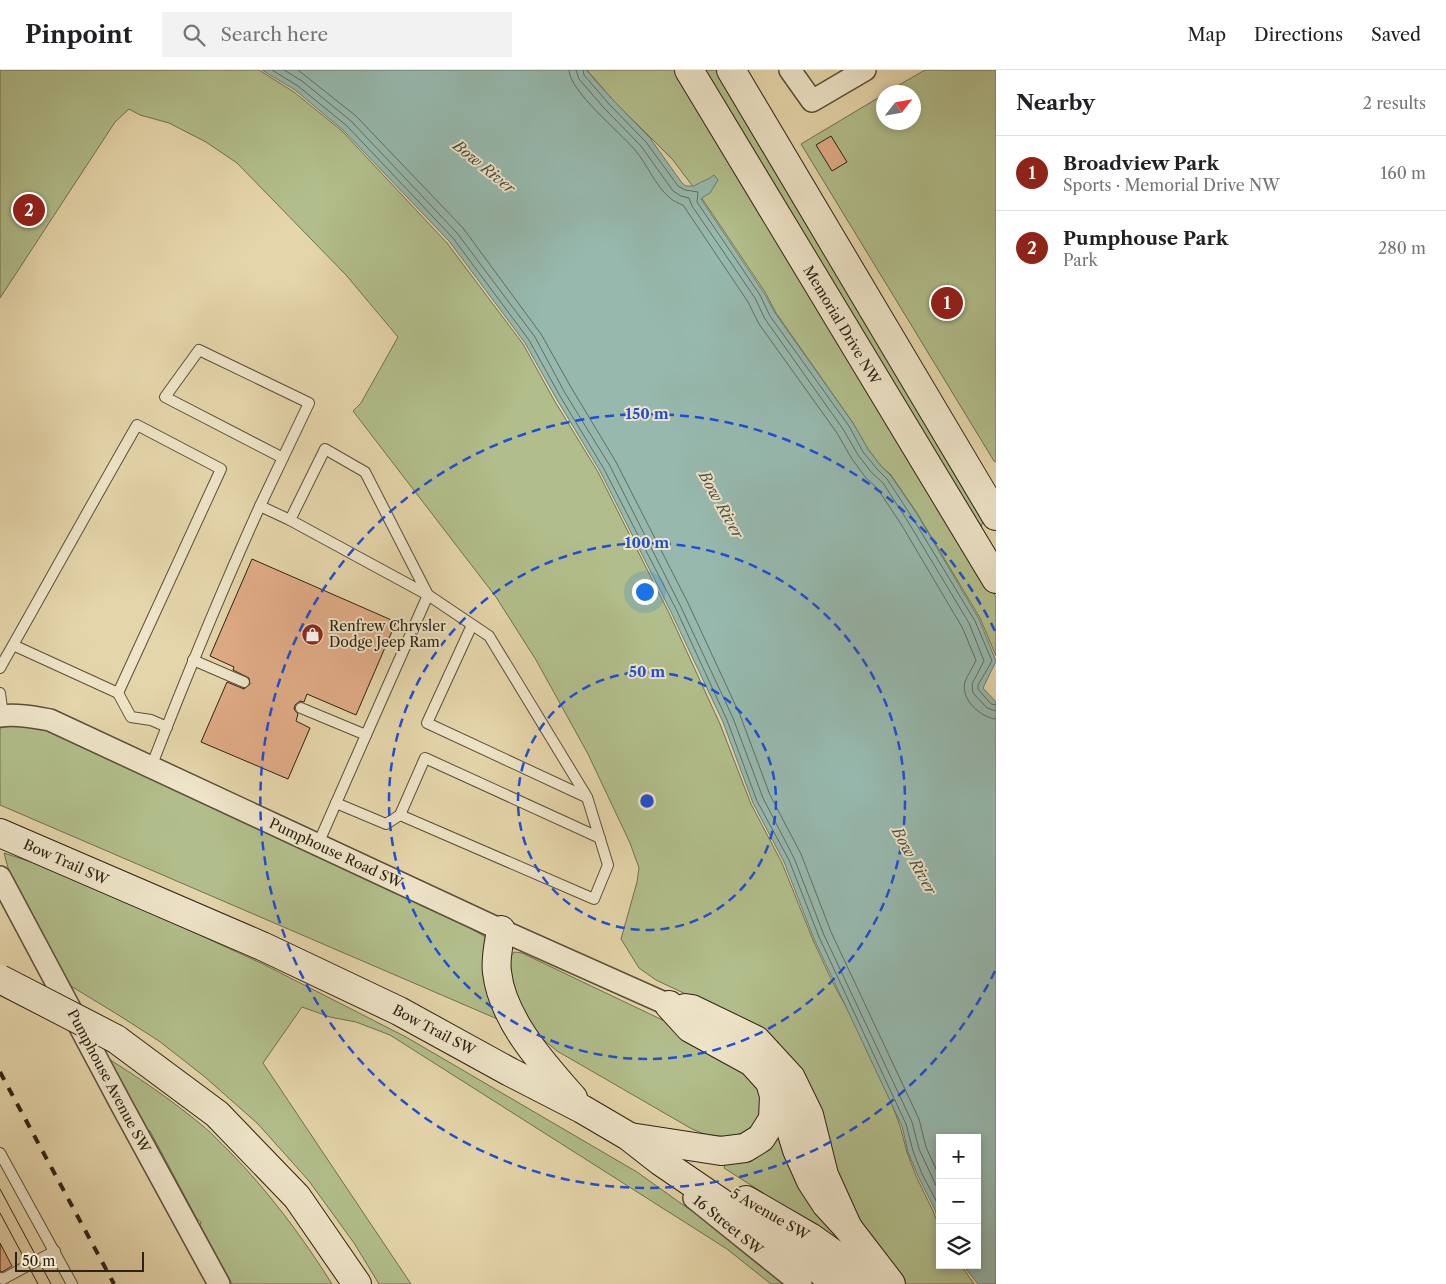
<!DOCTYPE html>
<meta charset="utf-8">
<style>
body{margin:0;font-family:"Libre Caslon Text",serif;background:#f2f2f2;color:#202124}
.controls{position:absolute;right:15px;bottom:15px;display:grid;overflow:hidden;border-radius:0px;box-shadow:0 2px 8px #0003}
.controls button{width:45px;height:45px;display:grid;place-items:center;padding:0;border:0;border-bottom:1px solid #e0e0e0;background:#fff;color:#202124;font:25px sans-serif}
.compass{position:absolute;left:876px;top:15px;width:45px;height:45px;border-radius:50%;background:#fff;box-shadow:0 2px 8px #0003;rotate:59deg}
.scale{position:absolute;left:15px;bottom:12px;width:129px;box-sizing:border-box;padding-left:5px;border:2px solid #2d2213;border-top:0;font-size:14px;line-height:18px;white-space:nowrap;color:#2d2213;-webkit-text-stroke:4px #eee4c8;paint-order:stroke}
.you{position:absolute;left:644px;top:521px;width:18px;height:18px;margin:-12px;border:4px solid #fff;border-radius:50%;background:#1a73e8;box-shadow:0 0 0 8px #1a73e833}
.badge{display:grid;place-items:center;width:32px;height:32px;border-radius:50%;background:#8f2418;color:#fff;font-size:16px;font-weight:700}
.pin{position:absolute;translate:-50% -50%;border:2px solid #fff;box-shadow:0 1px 5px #0006}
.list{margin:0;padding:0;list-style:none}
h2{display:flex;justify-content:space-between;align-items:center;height:65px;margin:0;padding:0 20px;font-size:21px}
h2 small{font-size:16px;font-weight:400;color:#757577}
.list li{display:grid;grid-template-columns:32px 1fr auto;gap:15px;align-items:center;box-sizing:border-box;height:75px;padding:0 20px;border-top:1px solid #e0e0e0}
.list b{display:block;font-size:19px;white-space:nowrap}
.list p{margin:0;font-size:16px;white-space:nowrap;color:#757577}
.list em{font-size:16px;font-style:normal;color:#757577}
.icon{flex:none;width:28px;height:28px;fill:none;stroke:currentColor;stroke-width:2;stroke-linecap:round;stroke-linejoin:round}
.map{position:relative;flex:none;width:996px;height:1214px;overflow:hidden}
header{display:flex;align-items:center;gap:30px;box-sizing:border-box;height:70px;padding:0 25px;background:#fff;border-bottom:1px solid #e0e0e0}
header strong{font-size:24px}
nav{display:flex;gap:28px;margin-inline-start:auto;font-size:18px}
.search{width:350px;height:45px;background:#f2f2f2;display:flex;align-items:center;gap:12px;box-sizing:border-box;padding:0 18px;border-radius:0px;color:#757577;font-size:19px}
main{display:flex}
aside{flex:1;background:#fff}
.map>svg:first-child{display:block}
</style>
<header>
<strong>Pinpoint</strong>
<div class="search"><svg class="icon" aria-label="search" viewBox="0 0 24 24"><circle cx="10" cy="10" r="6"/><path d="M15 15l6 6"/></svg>Search here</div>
<nav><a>Map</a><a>Directions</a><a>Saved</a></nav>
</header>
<main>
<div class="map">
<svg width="996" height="1214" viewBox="0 0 996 1214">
<rect width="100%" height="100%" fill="#e5d5aa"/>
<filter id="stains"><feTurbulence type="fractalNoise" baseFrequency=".004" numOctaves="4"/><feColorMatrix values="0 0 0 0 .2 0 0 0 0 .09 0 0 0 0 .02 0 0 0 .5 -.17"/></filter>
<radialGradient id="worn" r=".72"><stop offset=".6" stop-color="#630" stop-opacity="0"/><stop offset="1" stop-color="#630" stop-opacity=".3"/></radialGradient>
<g fill="#b1be8b" stroke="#6f704f">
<path d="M0,0H259L294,22L342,61L447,173L523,274L554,330L598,402L669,543L720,654L751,734L782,793L813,870L832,911L878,996L900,1056L907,1082L916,1106L933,1141L940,1159V1195H961L974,1214H905L875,1184L694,928L656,910L639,898L621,869L637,812L639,798L630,773L588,684L536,590L496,527L353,341L361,333L398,267L346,205L237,93L206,72L169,53L140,45L129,39L115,52L0,228Z"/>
<path d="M587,0H676L996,527V586L980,548L917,443L891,405L881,396L868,379L853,353L776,243L765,222L703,130L673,90L613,30Z"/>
<path d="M705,0H718L985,447L980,459Z"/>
<path d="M925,0H996V392L994,391L801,74L883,25L884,52H914V22H887Z"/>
<path d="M12,656L33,657L48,660L468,857L484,866L487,870L502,951L0,735V658Z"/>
<path d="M4,783L64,803L263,894L406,967L637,1102L794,1214H771L727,1179L390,965L356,952L330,947L302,937L263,993L411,1214H379L354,1173L309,1111L258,1054L205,1007L159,971L120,946L66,913L11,809Z"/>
<path d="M514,882L522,883L673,955L744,1002L756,1016L760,1024L761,1039L756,1051L746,1062L728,1067L704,1064L692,1059L557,981L544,970L529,956L521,939L505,894Z"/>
<path d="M101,984C136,1006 172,1030 204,1057C213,1064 220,1073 229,1081C268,1121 302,1166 332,1214H232L200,1155L201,1152L197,1149L150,1061L141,1056Z"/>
<path d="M779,1060L835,1163L829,1168L768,1126L724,1098L726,1091Z"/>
</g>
<path fill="#96b8ad" stroke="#6c7c6f" d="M262,0H586L613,30L650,68L682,113L686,116H694C701,111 709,110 714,105L718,110L710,123L703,127L701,129L764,223L775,243L853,353L868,379L881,396L891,406L917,444L979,549L996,591L983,618L996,632V1214H978L963,1195H977V1068H940V1155L935,1140L918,1106L908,1082L902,1056L814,869L784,792L753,733L723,652L671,542L600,401L556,328L525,273L449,171L343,60L295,20Z"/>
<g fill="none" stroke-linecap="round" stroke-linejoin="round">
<g stroke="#626d60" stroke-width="1">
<path d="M272,0L298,16L347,56L453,168L529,270L560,326L604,399L676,539L727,650L757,731L789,790L819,867L906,1054L913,1081L922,1104L940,1138"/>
<path d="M284,0L302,11L351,51L457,163L535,267L565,323L610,396L681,537L733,648L763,728L794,788L824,865L912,1052L919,1079L940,1124"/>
<path d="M298,0L356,46L463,158L541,264L572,319L616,392L688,533L740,645L770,725L801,784L831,862L919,1049L926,1077L940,1108"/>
<path d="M569,0C569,21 620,62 635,80C647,94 655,115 669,127C673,131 678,133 683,135L748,232L759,254L837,363L852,389L866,408L877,418L901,454L962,557L976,590C973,598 967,605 965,612C960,629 981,648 996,649"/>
<path d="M576,0L579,9L604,38L641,76L673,121L681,126L689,128L692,136L755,228L765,249L843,359L858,385L872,403L883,413L907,450L969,553L984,591L972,614L973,623L987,638L996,641"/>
<path d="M583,0L584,5L609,34L646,72L678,116L685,120L698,122L697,132L760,225L770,246L849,356L863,382L877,399L887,409L912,447L975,551L992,591L978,615V619L991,634L996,635"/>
</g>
</g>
<g fill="#e0ab86" stroke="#2d2213">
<path d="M831,66L847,92L832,101L816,75Z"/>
<path d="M252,489L396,552L356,645L307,624L304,632L300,631L295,635L294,639L298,644L296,651L310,658L288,709L201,672L227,612L244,619L250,614L249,608L233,600L234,597L210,586Z"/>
<path d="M0,1173L12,1196L2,1202L0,1201Z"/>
</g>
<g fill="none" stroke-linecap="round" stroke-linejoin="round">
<defs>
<g id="lane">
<path d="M325,379L365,402L428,525L290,450Z"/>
<path d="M260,436L290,450"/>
<path d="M472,555L427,653L586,727"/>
<path d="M193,590L244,612"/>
<path d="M0,598C46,517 91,435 137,355L221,399L118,623L13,575"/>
<path d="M0,623L3,646"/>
<path d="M118,623L131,647L151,650L167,657"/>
<path d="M301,638L366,665L318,774"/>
<path d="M366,665L428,525L489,566L587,727L608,795L594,829L400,745L425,688L600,768"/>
<path d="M151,697C185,610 221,522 260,436C276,402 293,367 309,333L199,280L165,327L283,388"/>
<path d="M336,733L386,754L400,745"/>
<path d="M0,1083L72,1214"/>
<path d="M0,1208L3,1209L55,1181"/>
</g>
<g id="street">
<path d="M790,0L812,31L865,0"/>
<path d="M0,646C17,644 33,647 50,650L501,860L669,935"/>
<path d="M0,807L122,1036L219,1214"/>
<path d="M694,1128L801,1214"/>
</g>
<g id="secondary">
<path d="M689,0L996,509"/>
<path d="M731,0L996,446"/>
<path d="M0,763L262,876L399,941L510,1002L582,1039L628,1066L660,1091L817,1198L836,1214"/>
<path d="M501,860C499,873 495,889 497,902C502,949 543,994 573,1028"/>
<path d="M685,938L692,939L756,970L791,1008L809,1045L824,1105L848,1158"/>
<path d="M116,969L217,1044L297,1127L357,1214"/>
<path d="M776,1023L786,1044L797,1080L811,1111L826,1134L848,1158L891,1214"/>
<path d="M630,1067L721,1081L745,1078L761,1068L773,1049L774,1026L770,1012L752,992L690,958L669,935"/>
<path d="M746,1130L810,1167L841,1189L869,1214"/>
</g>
</defs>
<use href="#lane" stroke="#5b4f39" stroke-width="12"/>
<use href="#street" stroke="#5b4f39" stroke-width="24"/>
<use href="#secondary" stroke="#2d2213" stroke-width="30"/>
<use href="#lane" stroke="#eee4c8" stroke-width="10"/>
<use href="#street" stroke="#eee4c8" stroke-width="21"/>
<use href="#secondary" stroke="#eee4c8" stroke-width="28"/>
<g stroke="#2d2213" stroke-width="1">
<path d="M0,1119L51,1214"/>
<path d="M0,1143L38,1214"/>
</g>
<path stroke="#2d2213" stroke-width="4" stroke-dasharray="9 9" stroke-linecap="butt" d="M0,1002L114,1214"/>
<defs>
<path id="secondary-bridge" d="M0,909L116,969"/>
</defs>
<use href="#secondary-bridge" stroke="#2d2213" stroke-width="30" stroke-linecap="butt"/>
<use href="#secondary-bridge" stroke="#eee4c8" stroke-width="28"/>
</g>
<g fill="none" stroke="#1d4ed8" stroke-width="2.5" stroke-dasharray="9 6">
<circle cx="647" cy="731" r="129"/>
<circle cx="647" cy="731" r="258"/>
<path d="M995 901A387 387 0 1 1 995 561"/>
</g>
<defs>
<symbol id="shop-disc" viewBox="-11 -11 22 22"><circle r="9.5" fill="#8f2418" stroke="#eee4c8"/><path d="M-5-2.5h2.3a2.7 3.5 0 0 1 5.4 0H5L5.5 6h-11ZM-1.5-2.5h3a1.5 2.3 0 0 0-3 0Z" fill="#fff"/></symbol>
</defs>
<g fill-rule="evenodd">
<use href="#shop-disc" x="300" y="552" width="25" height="25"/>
</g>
<g text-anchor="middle" stroke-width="4" stroke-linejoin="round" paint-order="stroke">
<g font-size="14" fill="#2d2213" stroke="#eee4c8">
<text transform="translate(842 255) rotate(59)" y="5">Memorial Drive NW</text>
<text transform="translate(336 783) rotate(25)" y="5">Pumphouse Road SW</text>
<text transform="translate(66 792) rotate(24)" y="5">Bow Trail SW</text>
<text transform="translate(434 960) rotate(28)" y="5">Bow Trail SW</text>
<text transform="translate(109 1011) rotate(62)" y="5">Pumphouse Avenue SW</text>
<text transform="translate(770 1144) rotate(30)" y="5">5 Avenue SW</text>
<text transform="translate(728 1155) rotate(39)" y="5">16 Street SW</text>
</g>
<g font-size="14" fill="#2d2213" stroke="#eee4c8" text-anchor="start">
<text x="329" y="561">Renfrew Chrysler<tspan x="329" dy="16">Dodge Jeep Ram</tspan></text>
</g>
<g font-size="15" font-style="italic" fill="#4c4f41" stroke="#eee4c8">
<text transform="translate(484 97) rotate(39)" y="5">Bow River</text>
<text transform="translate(721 435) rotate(61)" y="5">Bow River</text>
<text transform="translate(914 791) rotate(61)" y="5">Bow River</text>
</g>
</g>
<circle cx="647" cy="731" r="8" fill="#1d4ed8" stroke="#eee4c8" stroke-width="2.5"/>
<g font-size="15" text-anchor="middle" font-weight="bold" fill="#1d4ed8" stroke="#eee4c8" stroke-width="4" stroke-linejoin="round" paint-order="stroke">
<text x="647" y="349">150 m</text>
<text x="647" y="478">100 m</text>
<text x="647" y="607">50 m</text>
</g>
<rect width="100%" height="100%" filter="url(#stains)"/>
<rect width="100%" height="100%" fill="url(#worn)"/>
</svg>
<div class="controls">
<button>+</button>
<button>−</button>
<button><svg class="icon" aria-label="layers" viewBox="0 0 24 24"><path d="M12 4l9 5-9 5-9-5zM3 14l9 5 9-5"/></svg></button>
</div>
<svg class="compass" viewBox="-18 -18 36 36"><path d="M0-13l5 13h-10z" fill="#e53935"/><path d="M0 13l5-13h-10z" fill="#757577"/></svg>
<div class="scale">50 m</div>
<div class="you"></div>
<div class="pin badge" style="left:947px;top:233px">1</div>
<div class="pin badge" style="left:29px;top:140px">2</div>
</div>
<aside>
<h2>Nearby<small>2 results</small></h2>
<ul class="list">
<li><span class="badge">1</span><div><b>Broadview Park</b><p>Sports · Memorial Drive NW</p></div><em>160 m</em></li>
<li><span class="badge">2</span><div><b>Pumphouse Park</b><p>Park</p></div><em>280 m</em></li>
</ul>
</aside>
</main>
